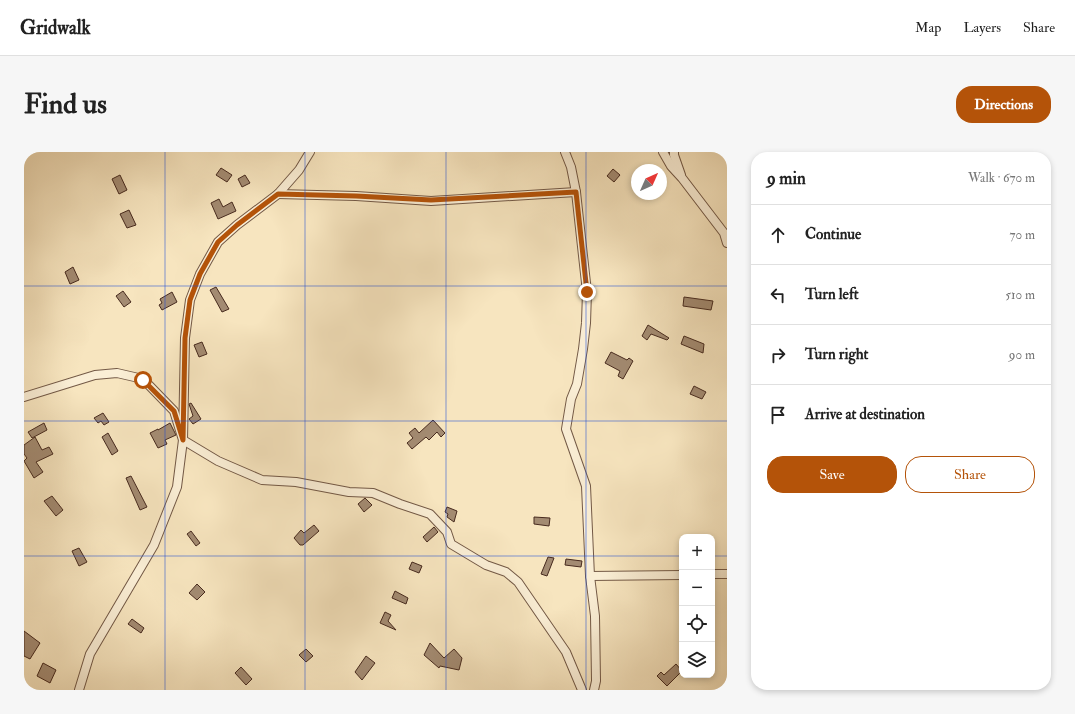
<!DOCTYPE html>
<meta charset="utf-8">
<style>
body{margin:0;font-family:"IM FELL Double Pica",serif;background:#f6f6f6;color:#222}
.controls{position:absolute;right:12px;bottom:12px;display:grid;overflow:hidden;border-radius:8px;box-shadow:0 2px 6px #0003}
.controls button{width:36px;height:36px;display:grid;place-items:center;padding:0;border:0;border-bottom:1px solid #e0e0e0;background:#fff;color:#222;font:20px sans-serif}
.compass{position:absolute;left:607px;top:12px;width:36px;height:36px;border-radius:50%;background:#fff;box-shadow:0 2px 6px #0003;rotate:45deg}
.stop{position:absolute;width:12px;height:12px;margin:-9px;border:3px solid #b45309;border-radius:50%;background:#fff}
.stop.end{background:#b45309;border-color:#fff;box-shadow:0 1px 4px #0008}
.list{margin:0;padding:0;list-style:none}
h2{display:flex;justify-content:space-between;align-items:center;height:52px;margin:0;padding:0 16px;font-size:17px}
h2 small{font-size:13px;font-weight:400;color:#767676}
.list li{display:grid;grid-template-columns:26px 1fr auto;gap:12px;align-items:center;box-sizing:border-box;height:60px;padding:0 16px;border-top:1px solid #e0e0e0}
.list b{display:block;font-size:15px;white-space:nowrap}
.list em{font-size:13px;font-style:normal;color:#767676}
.actions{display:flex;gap:8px;padding:12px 16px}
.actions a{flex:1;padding:9px 0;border:1px solid #b45309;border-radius:16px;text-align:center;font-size:14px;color:#b45309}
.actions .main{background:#b45309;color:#fff}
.icon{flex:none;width:22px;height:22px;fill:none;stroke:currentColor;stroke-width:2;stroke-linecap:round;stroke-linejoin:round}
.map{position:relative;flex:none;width:703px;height:538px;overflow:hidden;border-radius:16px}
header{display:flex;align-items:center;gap:24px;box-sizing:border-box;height:56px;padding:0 20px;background:#fff;border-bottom:1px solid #e0e0e0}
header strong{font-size:19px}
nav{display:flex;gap:22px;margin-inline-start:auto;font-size:14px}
.intro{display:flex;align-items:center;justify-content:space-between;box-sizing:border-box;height:96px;padding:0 24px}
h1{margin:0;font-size:28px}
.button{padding:10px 18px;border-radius:16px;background:#b45309;color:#fff;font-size:14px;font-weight:700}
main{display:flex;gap:24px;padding:0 24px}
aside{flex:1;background:#fff;border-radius:16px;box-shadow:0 2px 6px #0003}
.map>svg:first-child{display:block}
</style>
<header>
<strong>Gridwalk</strong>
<nav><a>Map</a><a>Layers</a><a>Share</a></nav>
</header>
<div class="intro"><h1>Find us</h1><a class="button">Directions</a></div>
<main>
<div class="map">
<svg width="703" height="538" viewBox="0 0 703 538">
<rect width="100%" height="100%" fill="#f7e5bf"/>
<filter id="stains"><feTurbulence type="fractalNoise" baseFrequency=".005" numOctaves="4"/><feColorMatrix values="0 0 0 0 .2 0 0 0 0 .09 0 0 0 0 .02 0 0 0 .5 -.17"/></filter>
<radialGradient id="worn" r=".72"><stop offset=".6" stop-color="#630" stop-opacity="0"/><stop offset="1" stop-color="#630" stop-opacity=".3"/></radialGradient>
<g fill="#a38b72" stroke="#472a1e">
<path d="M197,16L208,23L203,30L192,23Z"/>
<path d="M589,17L596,23L590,30L583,24Z"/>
<path d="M96,23L103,38L95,42L88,27Z"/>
<path d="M221,23L226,31L218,35L214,27Z"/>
<path d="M195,47L199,55L208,50L212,59L194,67L187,51Z"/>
<path d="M105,58L112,73L103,76L96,62Z"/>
<path d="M49,115L55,128L46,132L41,120Z"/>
<path d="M192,135L205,157L198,160L186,138Z"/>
<path d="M99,139L107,150L100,155L92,144Z"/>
<path d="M148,140L153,150L138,158L135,153L138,151L136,147Z"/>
<path d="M660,145L689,149L687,158L659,154Z"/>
<path d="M624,173L645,186L643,188L627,182L623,188L618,184Z"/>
<path d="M660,184L680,192L679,201L657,192Z"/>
<path d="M178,190L183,202L175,205L170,193Z"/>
<path d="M587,200L603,208L605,206L609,209L599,227L594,224L596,219L581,211Z"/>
<path d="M670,234L682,240L678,247L666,242Z"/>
<path d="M167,251L177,267L169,272L165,267L169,264L165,252Z"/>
<path d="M79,261L85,270L80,273L77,269L74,271L70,266Z"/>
<path d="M409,268L421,281L417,285L413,280L405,288L402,285L388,297L383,291L389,286L385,281L391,276L395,281Z"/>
<path d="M20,271L23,278L8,286L4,280Z"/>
<path d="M146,271L152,283L141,288L143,292L134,296L126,281L134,277V278Z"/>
<path d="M84,281L94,299L88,303L78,285Z"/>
<path d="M11,285L18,298L25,295L29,302L12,310L19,320L10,326L0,309L3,306L0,302V293Z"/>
<path d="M107,324L123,355L116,358L102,326Z"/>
<path d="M28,344L39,358L32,364L20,349Z"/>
<path d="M341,346L348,353L340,360L334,352Z"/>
<path d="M423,355L433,359L430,370L423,365L424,362L421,360Z"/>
<path d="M510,365L526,366L525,374L510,372Z"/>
<path d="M290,373L295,379L279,393H276L270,386L277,378L280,381Z"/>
<path d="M410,375L414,380L403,390L399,385Z"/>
<path d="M167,379L176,391L172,394L163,382Z"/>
<path d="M55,396L63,410L55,414L48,399Z"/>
<path d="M524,405L530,406L523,424L517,422Z"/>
<path d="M542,407L558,409L557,415L541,413Z"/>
<path d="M388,410L398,414L395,421L385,417Z"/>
<path d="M173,432L181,440L173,448L165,441Z"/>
<path d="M371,439L384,446L382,452L368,446Z"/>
<path d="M361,460L367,463L364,469L372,478L356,471Z"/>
<path d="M108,467L120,476L117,481L104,472Z"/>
<path d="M0,479L16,491L6,507L0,504Z"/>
<path d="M406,491L420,506L430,497L438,506L435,518L416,514L415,516L400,503Z"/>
<path d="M282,497L289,504L282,510L275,503Z"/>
<path d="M342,504L351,511L338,528L331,520Z"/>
<path d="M19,511L32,518L26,531L13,524Z"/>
<path d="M652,512L658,519L643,534L633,524L637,520L640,523Z"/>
<path d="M217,515L228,527L222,533L211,521Z"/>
</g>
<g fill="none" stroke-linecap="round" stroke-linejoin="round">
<defs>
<g id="street">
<path d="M541,0L547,15L552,40L563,140L562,171L559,197L553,232L547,247L542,277L562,334L566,424L571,464L572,529L570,538"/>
<path d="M639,0L647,14L658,26L700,81L703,91"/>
<path d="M650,0V3L657,23"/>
<path d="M254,42L332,44L407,49L552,40"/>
<path d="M0,245L71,223L93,221L119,227L150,259L159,288L194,309L238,328L272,330L325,340L349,341L376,352L406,362L423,380L427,392L462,413L482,420L494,430L542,500L558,538"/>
<path d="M688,422H703"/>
<path d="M566,424L658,423"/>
<path d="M55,538L66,502L130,393L153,335L159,288L161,186L166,148L176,122L194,90L213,73L254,42L275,18L286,0"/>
</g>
</defs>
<use href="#street" stroke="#735946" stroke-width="10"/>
<use href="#street" stroke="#faeed5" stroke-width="8"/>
</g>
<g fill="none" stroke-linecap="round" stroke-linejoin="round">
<path stroke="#b45309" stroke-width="5" d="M119,228L150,259L159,288L161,186L166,148L176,122L194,90L213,73L254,42L332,44L407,48L552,40L563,140"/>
</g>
<path fill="none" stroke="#1d4ed8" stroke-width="1" stroke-opacity="0.55" d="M141,0V538M281,0V538M422,0V538M562,0V538M0,134H703M0,269H703M0,404H658M688,404H703"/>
<rect width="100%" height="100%" filter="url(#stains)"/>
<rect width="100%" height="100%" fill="url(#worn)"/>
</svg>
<div class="controls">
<button>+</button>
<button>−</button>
<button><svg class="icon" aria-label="locate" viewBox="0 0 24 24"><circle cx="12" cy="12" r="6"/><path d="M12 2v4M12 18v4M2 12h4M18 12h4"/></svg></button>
<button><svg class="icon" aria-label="layers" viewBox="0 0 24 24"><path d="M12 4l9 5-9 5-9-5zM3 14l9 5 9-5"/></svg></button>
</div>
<svg class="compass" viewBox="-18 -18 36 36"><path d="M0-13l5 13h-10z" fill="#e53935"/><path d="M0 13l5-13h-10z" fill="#767676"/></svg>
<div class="stop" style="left:119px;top:228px"></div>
<div class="stop end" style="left:563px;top:140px"></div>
</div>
<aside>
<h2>9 min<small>Walk · 670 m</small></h2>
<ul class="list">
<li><svg class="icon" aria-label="ahead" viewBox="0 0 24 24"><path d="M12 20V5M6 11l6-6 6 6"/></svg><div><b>Continue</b></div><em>70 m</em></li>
<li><svg class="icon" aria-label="left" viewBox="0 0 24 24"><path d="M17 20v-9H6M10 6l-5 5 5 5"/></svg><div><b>Turn left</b></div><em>510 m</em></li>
<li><svg class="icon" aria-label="right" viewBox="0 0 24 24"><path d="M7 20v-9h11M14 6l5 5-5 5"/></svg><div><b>Turn right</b></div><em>90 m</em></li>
<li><svg class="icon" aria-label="arrive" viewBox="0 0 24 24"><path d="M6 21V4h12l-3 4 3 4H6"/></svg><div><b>Arrive at destination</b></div></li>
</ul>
<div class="actions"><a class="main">Save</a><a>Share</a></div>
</aside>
</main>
